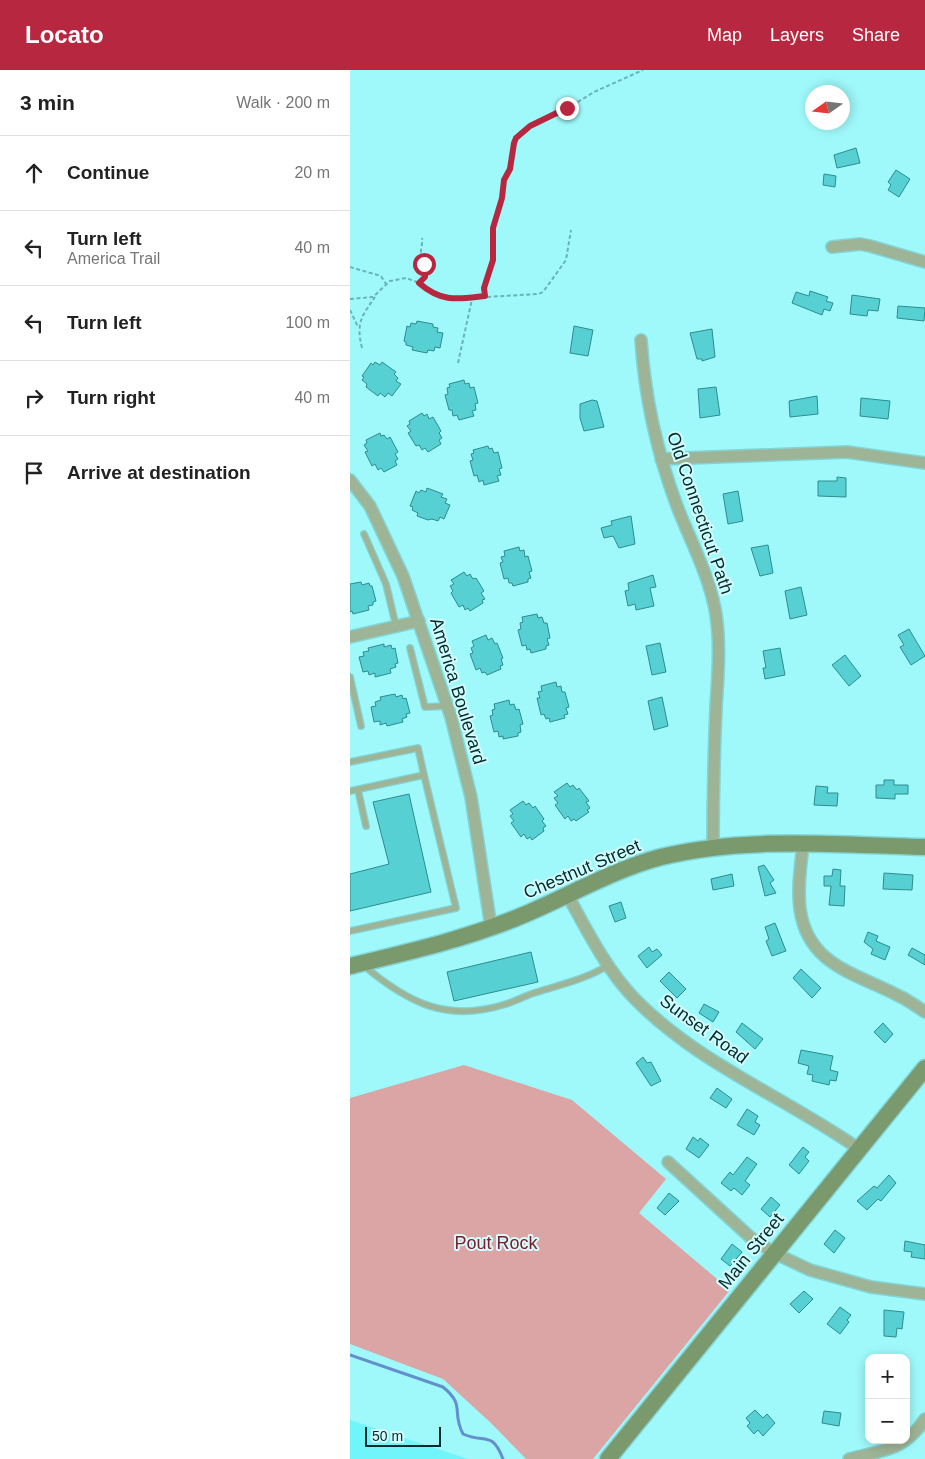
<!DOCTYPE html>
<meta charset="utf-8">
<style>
body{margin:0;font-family:Arial,sans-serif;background:#f2f2f2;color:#222}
.controls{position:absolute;right:15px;bottom:15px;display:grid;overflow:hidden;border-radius:10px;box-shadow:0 2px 12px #0003}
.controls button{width:45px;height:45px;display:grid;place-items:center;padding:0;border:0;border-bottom:1px solid #e0e0e0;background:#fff;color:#222;font:25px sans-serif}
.compass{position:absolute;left:455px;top:15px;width:45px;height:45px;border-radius:50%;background:#fff;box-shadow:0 2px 12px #0003;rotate:256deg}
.scale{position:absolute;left:15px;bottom:12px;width:76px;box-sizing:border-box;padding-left:5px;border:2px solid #022b2c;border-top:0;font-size:14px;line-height:18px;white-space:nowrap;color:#022b2c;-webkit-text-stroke:4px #d3fdfe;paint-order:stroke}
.stop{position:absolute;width:15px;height:15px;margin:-11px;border:4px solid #b82740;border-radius:50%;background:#fff}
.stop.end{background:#b82740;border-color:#fff;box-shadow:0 1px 5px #0008}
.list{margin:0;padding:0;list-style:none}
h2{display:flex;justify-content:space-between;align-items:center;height:65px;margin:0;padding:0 20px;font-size:21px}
h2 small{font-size:16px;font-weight:400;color:#767676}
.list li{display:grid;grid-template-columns:32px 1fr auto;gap:15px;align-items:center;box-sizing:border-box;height:75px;padding:0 20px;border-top:1px solid #e0e0e0}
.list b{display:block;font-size:19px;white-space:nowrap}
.list p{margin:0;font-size:16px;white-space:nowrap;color:#767676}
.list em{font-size:16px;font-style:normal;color:#767676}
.icon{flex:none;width:28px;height:28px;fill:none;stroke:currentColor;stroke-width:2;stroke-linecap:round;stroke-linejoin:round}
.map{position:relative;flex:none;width:575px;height:1389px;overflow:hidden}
header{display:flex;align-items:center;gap:30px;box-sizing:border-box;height:70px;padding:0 25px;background:#b82740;color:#fff}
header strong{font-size:24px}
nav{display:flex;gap:28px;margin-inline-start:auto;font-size:18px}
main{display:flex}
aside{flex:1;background:#fff}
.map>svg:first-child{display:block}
</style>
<header>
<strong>Locato</strong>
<nav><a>Map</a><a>Layers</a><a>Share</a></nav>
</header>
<main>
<aside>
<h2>3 min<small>Walk · 200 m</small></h2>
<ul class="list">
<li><svg class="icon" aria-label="ahead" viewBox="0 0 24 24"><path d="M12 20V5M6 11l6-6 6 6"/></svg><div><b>Continue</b></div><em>20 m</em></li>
<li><svg class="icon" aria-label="left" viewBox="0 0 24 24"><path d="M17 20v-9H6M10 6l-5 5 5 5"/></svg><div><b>Turn left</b><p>America Trail</p></div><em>40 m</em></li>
<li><svg class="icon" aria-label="left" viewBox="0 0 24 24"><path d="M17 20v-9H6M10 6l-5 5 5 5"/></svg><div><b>Turn left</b></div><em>100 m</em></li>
<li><svg class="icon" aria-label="right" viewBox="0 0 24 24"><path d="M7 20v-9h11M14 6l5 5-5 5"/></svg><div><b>Turn right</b></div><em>40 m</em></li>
<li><svg class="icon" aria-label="arrive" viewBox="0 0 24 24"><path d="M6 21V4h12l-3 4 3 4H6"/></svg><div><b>Arrive at destination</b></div></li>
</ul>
</aside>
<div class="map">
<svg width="575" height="1389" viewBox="0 0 575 1389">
<rect width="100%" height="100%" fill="#9ff9fa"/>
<path fill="#70f6fa" d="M0,1350L118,1389H0Z"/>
<path fill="#dba4a5" d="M114,995L222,1030L316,1109L289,1143L380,1220L243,1389H176L141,1353L93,1309L0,1274V1028Z"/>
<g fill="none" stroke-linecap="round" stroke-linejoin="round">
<path stroke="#658fcc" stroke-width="3" d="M0,1285L93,1317C116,1336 101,1341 113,1364C135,1374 142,1360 153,1389"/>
</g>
<g fill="#56d0d2" stroke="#2e8c8e">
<path d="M506,78L510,93L487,98L484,85Z"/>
<path d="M546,100L560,109L549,127L538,120L541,115L538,112Z"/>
<path d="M474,104L486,106L485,117L473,115Z"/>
<path d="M460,221L478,227L476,231L483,233L480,241L474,239L472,245L442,233L446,222L459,226Z"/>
<path d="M502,225L530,229L528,241L518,240L517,246L500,244Z"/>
<path d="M548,236L575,238L574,251L547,248Z"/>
<path d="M67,251L83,254V257L88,258L87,262L93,263L90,278L85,277L84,281L78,280L77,283L62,280L63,277L56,275V272L54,271L57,256L60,257L61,253L66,254Z"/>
<path d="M224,256L243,260L238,286L220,283Z"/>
<path d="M362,259L365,287L352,291V289H347L340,263Z"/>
<path d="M25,292L30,295L32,292L46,302L44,304L48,308L46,311L51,314L42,326L38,323L35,327L30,323L28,326L16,317L17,314L12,310L14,307L12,306L21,293L23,295Z"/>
<path d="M114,310L115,314L119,313L120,318L124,317L128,333L125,334L126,340L122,341L124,346L109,350L107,345L103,346L102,340H99L95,325L98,324L97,318L100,317L99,314Z"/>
<path d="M366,317L370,345L350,348L348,319Z"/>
<path d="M467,326L468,344L440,347L439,331Z"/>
<path d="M511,328L540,331L538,349L510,346Z"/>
<path d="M242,330L247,331L254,357L234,361L230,348V334Z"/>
<path d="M72,343L74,346L77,344L79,349L83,347L91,361L89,363L92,368L89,370L91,374L78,382L75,378L72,380L69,375L66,376L58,363L61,361L57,356L60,354L59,351Z"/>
<path d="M30,363L31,366L34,365L37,369L40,367L48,382L45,384L48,389L45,391L47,395L34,402L31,398L28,400L25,394L22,396L15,382L18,381L14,375L17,373L16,370Z"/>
<path d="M138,376L139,379L142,378L144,383L148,382L152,398L149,399L151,405L147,406L149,411L134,415L133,410L129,412L127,405L124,406L120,391L123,390L121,384L124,383L123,380Z"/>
<path d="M487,407L496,408V427L468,426V411H487Z"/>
<path d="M77,418L93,424L91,427L97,429L95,433L100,435L94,449L90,447L88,451L82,449L78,450L67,446L68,443L62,440L63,437L60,436L66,421L69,423L71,420L76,422Z"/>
<path d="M388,421L393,451L378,454L373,424Z"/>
<path d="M281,446L285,474L269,478L263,466L254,468L251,458L262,455L261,451Z"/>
<path d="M418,475L423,503L410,506L401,478Z"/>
<path d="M169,477L170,481L174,480L175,487L178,486L182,501L179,502L181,508L178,509V512L163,516L162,513H159L158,508L154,509L150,493L153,492L151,487L155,486L154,481Z"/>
<path d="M114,502L117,506L120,504L123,509L126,508L134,521L131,523L135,529L132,530L133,533L120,541L118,538L115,540L113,535L109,537L101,523L103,521L100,516L104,514L101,510Z"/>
<path d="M303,505L306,517L300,518L304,536L286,540L285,534L278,536L275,521L279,520L278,513Z"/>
<path d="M11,512L12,515L19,513L20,516H22L26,531L23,532V535L18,536L19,540L3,544L2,541L0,542V514Z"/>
<path d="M451,517L457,545L440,549L435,521Z"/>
<path d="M187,544L188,548L192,547L194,553H197L200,568L197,569L199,575L196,576V579L181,583L180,579L177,580L176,575L172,576L168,560L171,559L170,553L173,552L172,547Z"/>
<path d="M559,559L575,586L561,595L550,577L554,575L548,565Z"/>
<path d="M136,565L138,570L142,568L145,574L147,573L153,588L151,589L153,595L150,596L151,599L137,605L135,602L132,603L130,598L126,600L120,584L123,583L121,578L124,576L122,571Z"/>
<path d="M310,573L316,602L302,605L296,576Z"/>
<path d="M34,574V577L41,575L42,579L45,578L48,593L45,594L46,597L40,599L41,603L25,607V603L19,605L18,601L13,602L9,587L14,586L13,582L19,581L18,578Z"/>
<path d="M430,578L435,605L415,609L413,598H416L413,581Z"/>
<path d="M495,585L511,606L499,616L482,595Z"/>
<path d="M206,612L207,617L211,616L212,622H215L219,637L216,638L218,644L214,645L215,648L200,652L199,648L196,649L194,644L191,645L187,628H190L188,622L192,621L191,616Z"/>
<path d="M45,624L46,627L52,625L53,629L56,628L60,643L56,644L57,647L52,649L53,652L37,656L36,653L30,655V651L24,652L21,637L26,636L25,632L31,630L30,627Z"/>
<path d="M312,627L318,656L304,660L298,631Z"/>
<path d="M159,630L160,635L164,634L166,640L169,639L173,654L170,655L171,662L168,663V666L153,669V666L149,667L148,661L144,662L140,646L143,645L142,640L145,639L144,634Z"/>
<path d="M534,710H544V715H558V724H545V729L526,728V715H534Z"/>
<path d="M217,713L220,717L223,715L227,720L229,718L239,731L236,732L240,738L237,740L239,742L226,751L224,749L221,751L218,746L215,749L205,735L208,733L204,728L208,726L204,722Z"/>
<path d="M466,716L478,717L477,723H488L487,736L464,735Z"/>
<path d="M59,724L81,822L0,841V804L39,794L23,732Z"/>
<path d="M173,731L176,735L179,733L183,738L185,736L194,749L192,751L196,756L193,758L194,761L182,770L180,767L177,769L174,764L171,767L161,753L164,751L160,746L163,744L160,740Z"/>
<path d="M414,795L424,810L420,813L426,823L415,826L408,797Z"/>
<path d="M483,799L491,800L490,816H495L494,836L479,835L481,816H474V806H482Z"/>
<path d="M534,803L563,805L562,820L533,819Z"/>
<path d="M382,804L384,816L363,820L361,809Z"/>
<path d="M271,832L276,848L265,852L259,836Z"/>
<path d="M425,853L436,881L422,886L416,871L419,869L415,857Z"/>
<path d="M518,862L528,866L526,871L540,877L535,890L521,884L523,879L514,872Z"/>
<path d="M299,877L302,882L307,879L312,885L297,898L288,886Z"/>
<path d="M562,878L575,885V895L558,885Z"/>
<path d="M181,882L188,912L104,931L97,902Z"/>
<path d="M451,899L471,918L462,928L443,908Z"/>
<path d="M319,902L336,919L327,928L310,911Z"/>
<path d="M354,934L369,942L363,952L349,943Z"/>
<path d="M392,953L413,969L405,979L386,962Z"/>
<path d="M533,953L543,964L535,973L524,962Z"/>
<path d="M451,980L483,986L480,1000L488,1002L486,1011L480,1010L479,1015L462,1011L463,1005L457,1004L459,996L448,993Z"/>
<path d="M293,987L297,993L301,992L311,1011L301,1016L286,993Z"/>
<path d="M367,1018L382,1029L376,1038L360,1028Z"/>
<path d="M397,1039L408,1046L405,1052L410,1055L404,1065L387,1055Z"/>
<path d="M343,1067L348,1071L350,1068L359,1075L349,1088L336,1079Z"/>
<path d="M453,1077L459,1082L455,1087L459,1091L449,1104L439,1095Z"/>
<path d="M397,1087L407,1094L395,1111L400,1115L392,1125L384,1118L381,1121L371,1113L380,1102L383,1105Z"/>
<path d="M539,1105L546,1113L531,1131L528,1129L517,1140L507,1131L524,1116L527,1118Z"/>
<path d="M319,1123L329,1131L315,1145L307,1138Z"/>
<path d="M421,1127L430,1135L420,1147L411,1139Z"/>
<path d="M485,1160L495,1168L484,1183L474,1174Z"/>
<path d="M555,1171L575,1175V1189L561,1187L562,1182L554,1181Z"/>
<path d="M382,1174L392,1182L380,1196L371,1189Z"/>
<path d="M454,1221L463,1229L449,1243L440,1234Z"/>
<path d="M490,1237L501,1245L497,1250L499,1252L490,1264L477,1254Z"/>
<path d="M534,1240L554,1242L552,1259L547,1258L546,1267L534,1266Z"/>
<path d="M405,1340L413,1348L417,1344L425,1353L413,1366L408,1360L404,1364L397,1356L400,1353L396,1348Z"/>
<path d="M474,1341L491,1343L489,1356L472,1353Z"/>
</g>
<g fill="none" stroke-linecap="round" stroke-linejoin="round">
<defs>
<g id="lane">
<path d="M14,464L36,514L46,556"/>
<path d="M60,578L75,637L97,636"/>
<path d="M0,607L11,656"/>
<path d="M0,692L68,678L74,705"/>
<path d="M8,720L16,756"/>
<path d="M0,721L74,705L106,838L0,861"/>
<path d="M13,895C58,933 97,953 156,934C166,931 175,926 184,923C210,915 236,909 259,895"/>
</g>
<g id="street">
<path d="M482,177L510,174L520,176L575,192"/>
<path d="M291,270C295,329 306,380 327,436C340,470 358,503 365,539C371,571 368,605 366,637C364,684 363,730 363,777"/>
<path d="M311,389L497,382L575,393"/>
<path d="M0,410L20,436L53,506L101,647L121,727L141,857"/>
<path d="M0,567L69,551"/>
<path d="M453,773C451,795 447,818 450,839C458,896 506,903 549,926C558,930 566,936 575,942"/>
<path d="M218,826C237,860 256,899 284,928C348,994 435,1027 509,1079"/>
<path d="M318,1092L400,1167L424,1183L460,1200L521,1217L575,1224"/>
<path d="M499,1389C533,1380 554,1381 575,1349"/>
</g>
<g id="secondary">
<path d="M0,896C58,882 116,869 171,846C217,827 262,800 311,787C397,766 487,775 575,777"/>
<path d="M258,1389L575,998"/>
</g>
</defs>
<use href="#lane" stroke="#83d4d5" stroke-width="8"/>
<use href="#street" stroke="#83d4d5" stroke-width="14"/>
<use href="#secondary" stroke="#83d4d5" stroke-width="19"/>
<g stroke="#6ab4b5" stroke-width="2" stroke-dasharray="4 2.5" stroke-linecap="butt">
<path d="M0,197L31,206L36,214"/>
<path d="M69,213C79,203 73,198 71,186C70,180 73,174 72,168"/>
<path d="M135,226V213L143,190V158L166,68L187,53L205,46L244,22L293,0"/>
<path d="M0,229L23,227L40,211L56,208L67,212L79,222L100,229L188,224L193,222L216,190L221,160"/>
<path d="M0,240L8,257"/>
<path d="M12,278C6,253 11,247 25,227"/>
<path d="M108,293L122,229"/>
</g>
<use href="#lane" stroke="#9eb496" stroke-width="5.5"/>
<use href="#street" stroke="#9eb496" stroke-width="11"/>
<use href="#secondary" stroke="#7a9a6e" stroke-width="16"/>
</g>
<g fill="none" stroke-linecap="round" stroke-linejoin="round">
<path stroke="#b82740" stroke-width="6" d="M74,194L75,207L69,213C92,233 108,229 135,226L134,218L143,190V158L152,128L154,110L160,99L164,73L166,68L180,56L217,38"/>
</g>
<g text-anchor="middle" stroke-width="4" stroke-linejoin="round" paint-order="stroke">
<g font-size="18" fill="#022b2c" stroke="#d3fdfe">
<text transform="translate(350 443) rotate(71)" y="6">Old Connecticut Path</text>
<text transform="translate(108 621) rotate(73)" y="6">America Boulevard</text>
<text transform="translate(232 799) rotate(-23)" y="6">Chestnut Street</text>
<text transform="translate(354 959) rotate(36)" y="6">Sunset Road</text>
<text transform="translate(401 1181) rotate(-51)" y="6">Main Street</text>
</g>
<g font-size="18" fill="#801d2c" stroke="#d3fdfe">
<text x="146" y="1179">Pout Rock</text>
</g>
</g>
</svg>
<div class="controls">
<button>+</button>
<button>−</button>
</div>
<svg class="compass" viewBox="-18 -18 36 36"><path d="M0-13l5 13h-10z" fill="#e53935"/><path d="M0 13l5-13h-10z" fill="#767676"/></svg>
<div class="scale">50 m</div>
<div class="stop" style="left:74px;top:194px"></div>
<div class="stop end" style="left:217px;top:38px"></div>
</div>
</main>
